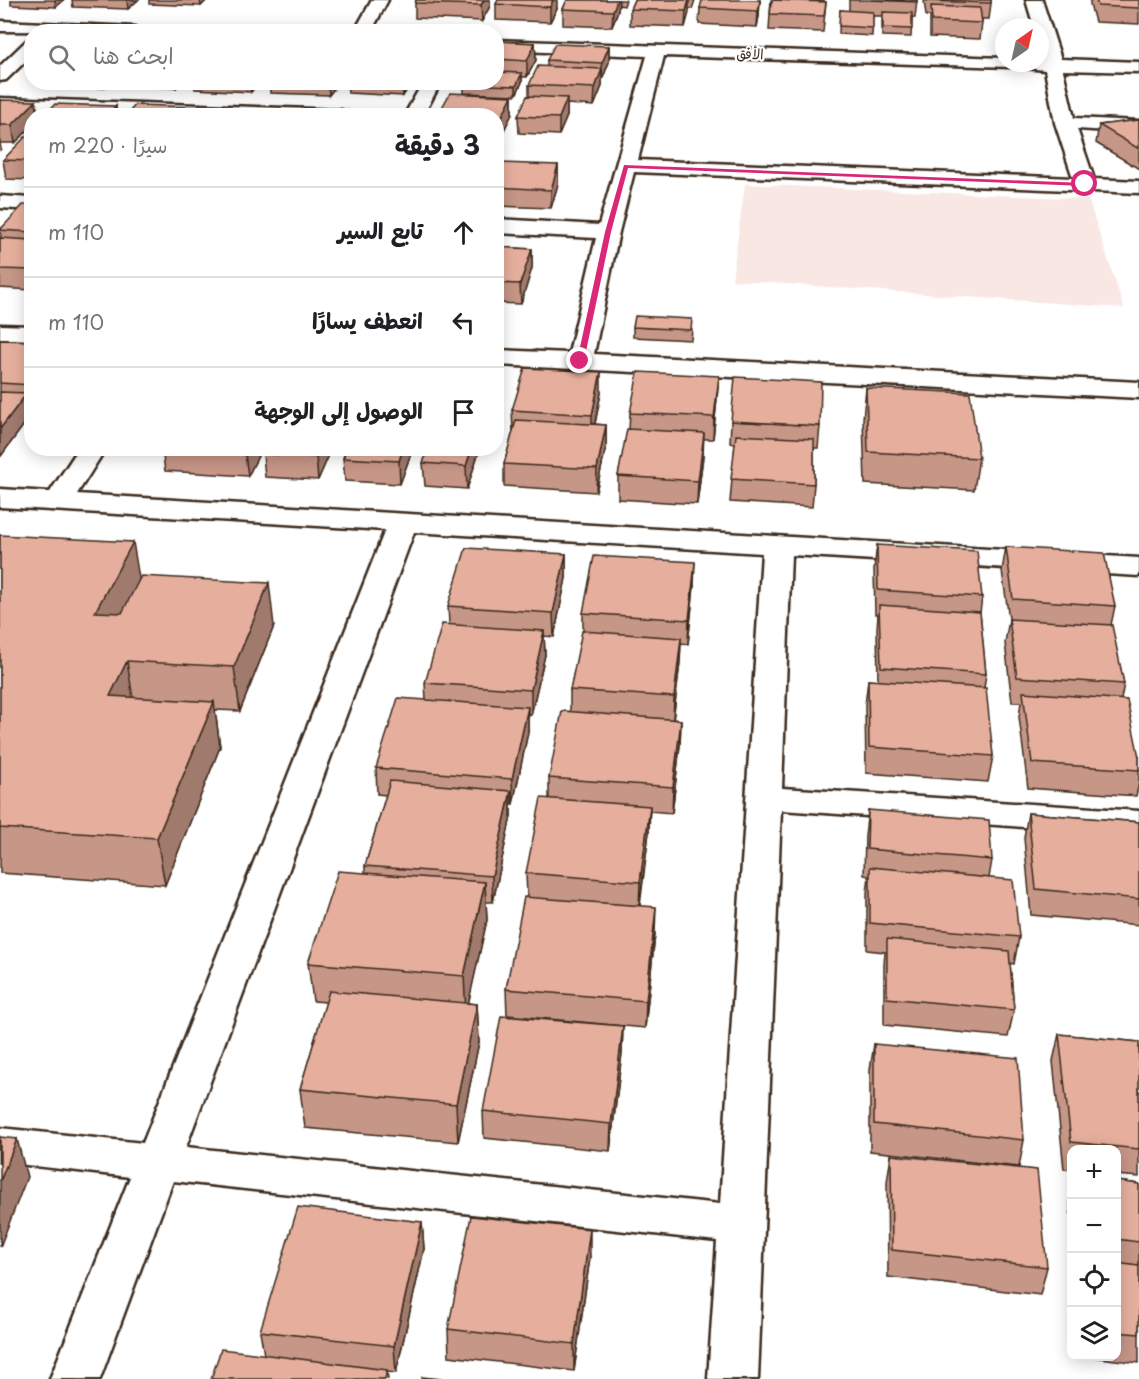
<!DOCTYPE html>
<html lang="ar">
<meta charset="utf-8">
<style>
body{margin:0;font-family:"Playpen Sans","Playpen Sans Arabic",sans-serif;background:#f6f6f6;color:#202124;direction:rtl}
.controls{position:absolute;right:18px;bottom:18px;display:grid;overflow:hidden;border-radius:12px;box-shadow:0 3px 15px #0003}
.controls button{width:54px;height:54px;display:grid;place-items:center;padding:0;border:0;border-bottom:2px solid #e0e0e0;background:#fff;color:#202124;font:30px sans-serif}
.compass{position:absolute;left:995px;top:18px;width:54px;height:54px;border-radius:50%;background:#fff;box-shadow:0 3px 15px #0003;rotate:34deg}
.stop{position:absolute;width:18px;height:18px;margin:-14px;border:4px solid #db2777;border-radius:50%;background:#fff}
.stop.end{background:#db2777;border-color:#fff;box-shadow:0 2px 6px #0008}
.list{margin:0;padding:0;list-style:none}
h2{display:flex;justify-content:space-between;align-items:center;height:78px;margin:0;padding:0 24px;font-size:26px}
h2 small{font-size:20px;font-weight:400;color:#757577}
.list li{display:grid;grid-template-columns:39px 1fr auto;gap:18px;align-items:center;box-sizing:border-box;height:90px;padding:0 24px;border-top:2px solid #e0e0e0}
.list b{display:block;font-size:22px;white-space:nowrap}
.list em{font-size:20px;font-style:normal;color:#757577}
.icon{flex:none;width:33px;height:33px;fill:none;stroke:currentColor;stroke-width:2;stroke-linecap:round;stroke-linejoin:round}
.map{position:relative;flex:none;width:1139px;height:1379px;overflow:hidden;direction:ltr}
.search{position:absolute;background:#fff;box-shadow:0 3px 15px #0003;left:24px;top:24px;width:480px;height:66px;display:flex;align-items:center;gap:15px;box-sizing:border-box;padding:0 21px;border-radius:24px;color:#757577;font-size:22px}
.panel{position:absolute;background:#fff;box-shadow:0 3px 15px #0003;left:24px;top:108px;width:480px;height:348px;border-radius:24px;direction:rtl}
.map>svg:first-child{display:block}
</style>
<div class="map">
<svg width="1139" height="1379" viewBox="0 0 1139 1379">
<rect width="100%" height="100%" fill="#fff"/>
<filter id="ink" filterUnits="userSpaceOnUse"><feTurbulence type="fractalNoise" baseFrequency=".0167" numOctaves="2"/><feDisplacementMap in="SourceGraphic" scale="12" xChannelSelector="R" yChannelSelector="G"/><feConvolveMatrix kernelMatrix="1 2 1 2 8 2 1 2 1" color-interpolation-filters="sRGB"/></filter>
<g filter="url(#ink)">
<path fill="#f8e7e2" d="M745,184L1088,199L1124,308L732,280Z"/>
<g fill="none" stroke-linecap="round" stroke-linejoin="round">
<defs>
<g id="minor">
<path d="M372,0H388L371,32H354Z"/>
<path d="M1026,0H1042L1061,59L1139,62V72L1063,70L1074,118L1139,121V133L1077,129L1094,179L1139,181V193L634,172L619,232L594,354L1139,382V398L496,365V350L569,353L596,238L496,233V219L599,225L647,56L496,50V40L1004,58V63H1013L1010,67L664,56L638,160L1073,178L1055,123L1045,70L1025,68L1022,64L1040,63V59H1043L1040,50V27H1034Z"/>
<path d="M0,21L136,27L144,32L0,31Z"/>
<path d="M32,40V55L6,80L0,81V66L26,41Z"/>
<path d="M423,82H441L423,116H404Z"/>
<path d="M0,98L341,110L348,112L350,116H165L0,110Z"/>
<path d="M0,196L32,198V210L0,208Z"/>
<path d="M0,325L32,326V340L0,339Z"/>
<path d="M79,448H106L77,494L1139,558V576L791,555L782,788L1139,811V835L781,810L758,1379H708L717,1241L173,1181L100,1379H50L130,1177L0,1162V1128L143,1143L385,530L0,507V489L50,492ZM414,532L762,553L720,1204L186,1147Z"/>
</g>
</defs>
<use href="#minor" stroke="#3b2a1e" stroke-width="5"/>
<use href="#minor" fill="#fff" fill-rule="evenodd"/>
</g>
<g fill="#c69687" stroke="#3b2a1e" stroke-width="1.5">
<path d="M11,0H64L56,7L11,5Z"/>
<path d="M72,0H138L128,9L73,7Z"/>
<path d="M149,0H207L201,6L149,4Z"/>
<path d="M416,0H490V6L482,21L415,18V3Z"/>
<path d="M498,0L557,8L550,22L496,20V4Z"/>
<path d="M567,0H626L624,6L619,5L618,10L612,27L563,25V9Z"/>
<path d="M634,0H695L692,9H689L685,27L630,25V9Z"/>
<path d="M760,0L759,16L757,27L699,24L700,8Z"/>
<path d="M771,0H824V2H826L823,32L769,30Z"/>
<path d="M849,0H917L915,18L912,17L911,37L882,36V16H873L872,36L839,34L840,10L849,11Z"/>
<path d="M924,0H991V3L989,19H982V23L980,39L930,37V16H926Z"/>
<path d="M1090,0H1139V24L1095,22L1090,4Z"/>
<path d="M496,41L535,43L536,60L527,77H522V82L516,95L464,93V84L496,82Z"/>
<path d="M609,46V62L602,80V86L594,106L567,104V116L559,135L519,133L518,116L529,96V85L547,66V60Z"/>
<path d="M46,82H110L104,88L47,86Z"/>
<path d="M123,82H182L176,88L123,86Z"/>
<path d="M194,82H259L251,92L195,89Z"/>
<path d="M270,82H339L329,95L270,93Z"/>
<path d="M347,82H412L403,96L348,93Z"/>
<path d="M512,96V114L502,134L496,133V116H439V113Z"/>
<path d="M0,100L32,116V126L15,143H0L1,149L0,150Z"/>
<path d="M1139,120V169L1096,143L1099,125Z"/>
<path d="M32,132V180L6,179L3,160Z"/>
<path d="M558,165V184L551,208L496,206V174Z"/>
<path d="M32,205V290L0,288V238H1L0,229Z"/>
<path d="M496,247L532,249V268L521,304L496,303Z"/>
<path d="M633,327L692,329L691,340L633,337Z"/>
<path d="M0,340L32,341V406H30L31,415L1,456H0Z"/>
<path d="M719,376L717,398L713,439H703V456L697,504L618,499V476L629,429L630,413Z"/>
<path d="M866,388L979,458L974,490L865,484L863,419Z"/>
<path d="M601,393L595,424L606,425V447L596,492L504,486V464L513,432L512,410Z"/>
<path d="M731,421L820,426L818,448H814V484L812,507L730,502L735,444L730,443Z"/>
<path d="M262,448L248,476L165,471L162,449Z"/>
<path d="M266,448H332L318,480L265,477L263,454Z"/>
<path d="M347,448H413L400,484L345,481L343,458Z"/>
<path d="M429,448H480L467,489L425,486L423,463Z"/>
<path d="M0,535L274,626L240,711L215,710L220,747L165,885L0,873Z"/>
<path d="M877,545L982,597L980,613L986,674L984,688L993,756L988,782L866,773L865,705L868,680L878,681L877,629L878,614H875L874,569Z"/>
<path d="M1006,547L1115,606L1111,625L1124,684L1121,699L1139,757V783L1136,796L1028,788L1019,717L1021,702H1012L1005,643L1009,619L1002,571Z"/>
<path d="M566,554V578L554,637L544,636L545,655L531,715H528V732L513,804H511V816L493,902H486L487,920L468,1003L477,1004L479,1042L458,1142L305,1128L300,1089L326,1002L313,1001L308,963L365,873V866L386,795L377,794L376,768L426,700L425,683L449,624L448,606Z"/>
<path d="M694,586L688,644L681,643L680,662L673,719L681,720L680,745L672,813L649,811V832L640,906L655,934L645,1028L507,1015L506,989L527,897L526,873L549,799V778L570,712V690L583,631V613Z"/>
<path d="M868,810L992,860L989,878L1019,937L1014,964L1010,963L1014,1010L1008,1037L884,1025V965L885,952L867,950V893L869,876L864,875L865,836Z"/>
<path d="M1028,813L1139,822V925L1031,915L1024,838Z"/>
<path d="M623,1026L622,1053L610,1151L484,1138L483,1111Z"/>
<path d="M1059,1034L1139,1042V1177L1116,1175V1149H1071V1170L1064,1169L1053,1061Z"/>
<path d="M874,1044L1024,1140L1019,1167L870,1151V1070Z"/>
<path d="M891,1155L1047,1267L1040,1295L888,1277L887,1182Z"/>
<path d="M1116,1181L1139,1184V1363L1091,1357L1116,1356Z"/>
<path d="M1071,1196V1225L1070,1204Z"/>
<path d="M422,1222L424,1249L396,1373L387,1372L388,1379H211L264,1355L260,1331Z"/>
<path d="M590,1257L574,1371L449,1356L448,1329Z"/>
</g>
<g fill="#a17a6e" stroke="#3b2a1e" stroke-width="1.5">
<path d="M55,0H64L56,7Z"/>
<path d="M127,0H138L128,9Z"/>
<path d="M200,0H207L201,6Z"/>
<path d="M484,0H490V6L482,21L481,5Z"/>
<path d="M553,0H557V8L550,22V7Z"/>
<path d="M617,0H619L618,10L612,27L613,11Z"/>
<path d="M689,0V13L685,27L686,11Z"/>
<path d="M760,0L759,16L757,27L758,11Z"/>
<path d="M535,43L536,60L527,77V61Z"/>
<path d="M609,46V62L602,80V63Z"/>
<path d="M602,69V86L594,106L595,88Z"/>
<path d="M522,73V82L516,95V86Z"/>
<path d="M103,82H110L104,88Z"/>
<path d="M176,82H182L176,88Z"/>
<path d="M250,82H259L251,92Z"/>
<path d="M328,82H339L329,95Z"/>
<path d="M403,82H412L403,96Z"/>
<path d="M512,96V114L502,134V116Z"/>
<path d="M567,98V116L559,135V118Z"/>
<path d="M36,101L38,116H32V126L15,143L12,125Z"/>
<path d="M116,106L117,116H108Z"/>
<path d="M198,107L199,116H191Z"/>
<path d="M558,165V184L551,208V190Z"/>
<path d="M532,249V268L521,304L520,284Z"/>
<path d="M601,372V393L592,437V415Z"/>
<path d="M719,376L717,398L713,439L714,417Z"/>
<path d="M27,393L31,415L1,456L0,451V429Z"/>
<path d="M606,425V447L596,492L597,469Z"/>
<path d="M704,433L703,456L697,504L698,481Z"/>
<path d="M248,448H262L248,476L245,454Z"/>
<path d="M320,448H332L318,480L316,457Z"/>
<path d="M403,448H413L400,484L399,461Z"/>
<path d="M472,448H480L467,489L466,466Z"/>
<path d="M133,542L140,584L102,655L95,612Z"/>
<path d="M566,554V578L554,637L553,613Z"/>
<path d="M695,562L694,586L688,644L689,620Z"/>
<path d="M269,583L274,626L240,711L234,667Z"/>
<path d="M544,631L545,655L531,715V690Z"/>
<path d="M681,638L680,662L673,722L674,697Z"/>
<path d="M127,661L134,705L110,696Z"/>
<path d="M214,702L220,747L165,885L157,838Z"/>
<path d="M528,707V732L513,804L512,779Z"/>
<path d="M681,720L680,745L672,813L673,787Z"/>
<path d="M511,791V816L493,902L492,876Z"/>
<path d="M650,806L649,832L639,908L640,882Z"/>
<path d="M485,882L487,920L466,1014L464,976Z"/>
<path d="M656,907L655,934L645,1028L646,1001Z"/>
<path d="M477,1004L479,1042L458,1142L456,1104Z"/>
<path d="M623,1026L622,1053L610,1151L611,1124Z"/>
<path d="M17,1139L27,1177L0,1247V1181Z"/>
<path d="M422,1222L424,1249L396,1373L394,1346Z"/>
<path d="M590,1229V1257L574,1371V1344Z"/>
</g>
<g fill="#e6af9d" stroke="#3b2a1e" stroke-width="1.5">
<path d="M416,0H484L481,5L415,3Z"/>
<path d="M498,0H553L550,7L496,4Z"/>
<path d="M567,0H617L613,11L563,9Z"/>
<path d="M634,0H689L686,11L630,9Z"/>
<path d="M702,0H760L758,11L700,8Z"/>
<path d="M772,0L826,2L824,16L770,14Z"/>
<path d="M871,0H917V2Z"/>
<path d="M927,0H991V3L927,1Z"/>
<path d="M1096,0H1139V8L1098,6Z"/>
<path d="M931,6L980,8L982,23L932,21Z"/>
<path d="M840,10L873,12V28L839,26Z"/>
<path d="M883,12L912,13V29L883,28Z"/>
<path d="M92,26L144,29L141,32H86Z"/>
<path d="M161,29L210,32H159Z"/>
<path d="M496,41L535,43L527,61L496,59Z"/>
<path d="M555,44L609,46L602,63L547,60Z"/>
<path d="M538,66L602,69L595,88L529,85Z"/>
<path d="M496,72L522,73L516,86L464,84L465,82H496Z"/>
<path d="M450,93L512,96L502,116L439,113Z"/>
<path d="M527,96L567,98L559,118L518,116Z"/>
<path d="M0,100L36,101L12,125H0Z"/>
<path d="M55,104L116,106L108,116H44Z"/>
<path d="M135,105L198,107L191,116H126Z"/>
<path d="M286,112L349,114L348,116H284Z"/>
<path d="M1139,120V149L1099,125Z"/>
<path d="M30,132H32V161L3,160Z"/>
<path d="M500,163L558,165L551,190L496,187V174Z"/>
<path d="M23,205H32V232L0,230Z"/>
<path d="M0,238L32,240V270L0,269Z"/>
<path d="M496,247L532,249L520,284L496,283Z"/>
<path d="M635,316L692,319L691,330L633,327Z"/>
<path d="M0,340L32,341V385L0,383Z"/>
<path d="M525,368L601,372L592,415L512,410Z"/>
<path d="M638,372L719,376L714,417L630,413Z"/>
<path d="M735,377L821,382L820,426L731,421Z"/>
<path d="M866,388L970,393L979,458L868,452Z"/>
<path d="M0,392L27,393L0,429Z"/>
<path d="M516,420L606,425L597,469L504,464Z"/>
<path d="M627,429L704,433L698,481L618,476Z"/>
<path d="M736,435L814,439V484L731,479Z"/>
<path d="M162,448H248L245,454Z"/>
<path d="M266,448H320L316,457L263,454Z"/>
<path d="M347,448H403L399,461L343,458Z"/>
<path d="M429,448H472L466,466L423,463Z"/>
<path d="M0,535L133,542L95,612L122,613L141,576L269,583L234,667L127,661L110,696L214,702L157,838L0,828Z"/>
<path d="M877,545L977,551L982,597L878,590Z"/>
<path d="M1006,547L1104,553L1115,606L1013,599Z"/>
<path d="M466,548L566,554L553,613L448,606Z"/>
<path d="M594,556L695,562L689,620L583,613Z"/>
<path d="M879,605L980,612L986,674L881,667Z"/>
<path d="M1009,619L1112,625L1124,684L1017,677Z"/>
<path d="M442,624L544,631L531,690L425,683Z"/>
<path d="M582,631L681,638L674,697L570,690Z"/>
<path d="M868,680L986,688L993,756L869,747Z"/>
<path d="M1023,692L1127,700L1139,757V770L1032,763Z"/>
<path d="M398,698L528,707L512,779L376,768Z"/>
<path d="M562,711L681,720L673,787L549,778Z"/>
<path d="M390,781L511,791L492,876L365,866Z"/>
<path d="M541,798L650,806L640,882L526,873Z"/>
<path d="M868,810L989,820L992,860L867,849Z"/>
<path d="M1028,813L1139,822V899L1036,889Z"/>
<path d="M870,867L1013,880L1019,937L870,923Z"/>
<path d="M338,871L485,882L464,976L308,963Z"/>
<path d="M524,897L656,907L646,1001L506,989Z"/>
<path d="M887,939L1009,951L1014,1010L887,998Z"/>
<path d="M329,991L477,1004L456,1104L300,1089Z"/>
<path d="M501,1016L623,1026L611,1124L483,1111Z"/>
<path d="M1059,1034L1139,1042V1149L1071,1142Z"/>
<path d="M874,1044L1018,1058L1024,1140L874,1124Z"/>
<path d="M0,1137L17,1139L0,1181Z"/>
<path d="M891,1155L1037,1170L1047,1267L892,1250Z"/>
<path d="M1116,1181L1139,1184V1242L1116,1239Z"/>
<path d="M298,1207L422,1222L394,1346L260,1331Z"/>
<path d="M471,1216L590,1229L574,1344L448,1329Z"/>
<path d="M1116,1263L1139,1266V1334L1116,1332Z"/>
<path d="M221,1349L387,1370L385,1379H211Z"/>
<path d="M422,1377L442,1379H422Z"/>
</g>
</g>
<path fill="#db2777" d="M624,165L1085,183L1088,184L1085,186L628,168L611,232L584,361L580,363L577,361L605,232Z"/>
<g text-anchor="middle" stroke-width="4.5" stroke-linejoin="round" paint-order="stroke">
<g font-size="14" fill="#3b2a1e" stroke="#fff">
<text transform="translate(750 54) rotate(2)" y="5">الأفق</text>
</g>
</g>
</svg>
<div class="controls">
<button>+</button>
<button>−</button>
<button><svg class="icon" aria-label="locate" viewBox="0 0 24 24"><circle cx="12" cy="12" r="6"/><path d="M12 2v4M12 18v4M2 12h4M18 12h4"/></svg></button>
<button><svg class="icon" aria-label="layers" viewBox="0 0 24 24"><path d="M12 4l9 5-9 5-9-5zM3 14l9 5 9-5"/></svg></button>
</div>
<svg class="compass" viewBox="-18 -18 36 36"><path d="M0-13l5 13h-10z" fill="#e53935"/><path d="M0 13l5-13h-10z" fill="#757577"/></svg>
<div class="stop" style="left:1085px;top:184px"></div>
<div class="stop end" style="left:580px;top:361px"></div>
<div class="search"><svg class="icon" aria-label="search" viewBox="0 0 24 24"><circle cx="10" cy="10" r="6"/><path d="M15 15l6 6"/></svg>ابحث هنا</div>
<section class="panel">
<h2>3 دقيقة<small>سيرًا · 220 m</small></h2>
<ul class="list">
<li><svg class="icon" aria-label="ahead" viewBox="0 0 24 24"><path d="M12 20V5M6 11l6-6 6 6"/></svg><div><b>تابع السير</b></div><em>110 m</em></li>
<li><svg class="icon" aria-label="left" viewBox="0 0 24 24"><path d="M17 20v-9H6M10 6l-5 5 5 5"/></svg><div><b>انعطف يسارًا</b></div><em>110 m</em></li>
<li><svg class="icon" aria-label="arrive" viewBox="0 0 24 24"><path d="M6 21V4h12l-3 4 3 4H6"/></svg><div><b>الوصول إلى الوجهة</b></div></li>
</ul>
</section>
</div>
